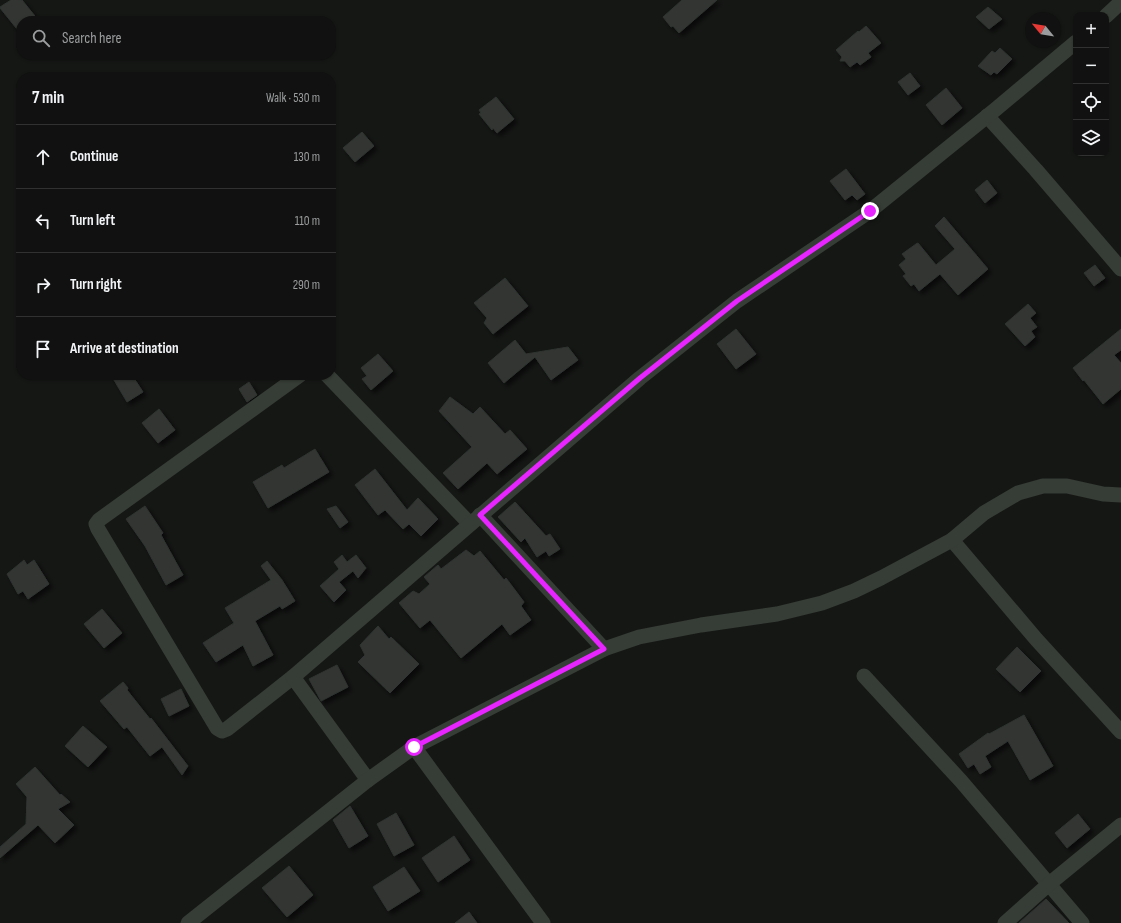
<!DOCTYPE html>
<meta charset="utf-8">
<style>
body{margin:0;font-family:"Sofia Sans Condensed",sans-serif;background:#1e1f1e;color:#f1f3f6}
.controls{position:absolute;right:12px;top:12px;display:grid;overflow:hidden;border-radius:8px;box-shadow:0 1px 3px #0004}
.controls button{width:36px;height:36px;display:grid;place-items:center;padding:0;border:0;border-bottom:1px solid #303130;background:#101110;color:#f1f3f6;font:20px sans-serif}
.compass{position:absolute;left:1025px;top:12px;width:36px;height:36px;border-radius:50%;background:#101110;box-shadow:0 1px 3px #0004;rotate:300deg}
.stop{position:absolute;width:12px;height:12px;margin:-9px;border:3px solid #e725ff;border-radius:50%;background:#fff}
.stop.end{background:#e725ff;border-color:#fff;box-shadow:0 1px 4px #0008}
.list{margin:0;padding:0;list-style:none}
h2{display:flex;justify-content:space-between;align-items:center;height:52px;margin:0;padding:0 16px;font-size:17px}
h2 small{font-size:13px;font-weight:400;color:#9c9d9f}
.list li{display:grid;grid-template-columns:26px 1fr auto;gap:12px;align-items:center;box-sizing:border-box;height:64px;padding:0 16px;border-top:1px solid #303130}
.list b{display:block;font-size:15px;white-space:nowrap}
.list em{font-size:13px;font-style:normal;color:#9c9d9f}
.icon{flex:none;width:22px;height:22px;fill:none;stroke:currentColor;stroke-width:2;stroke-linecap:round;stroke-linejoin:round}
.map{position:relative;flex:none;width:1121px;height:923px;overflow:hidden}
.search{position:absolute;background:#101110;box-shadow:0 1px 3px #0004;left:16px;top:16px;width:320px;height:44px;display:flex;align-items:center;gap:10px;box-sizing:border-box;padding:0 14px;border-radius:16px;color:#9c9d9f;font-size:15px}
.panel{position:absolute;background:#101110;box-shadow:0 1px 3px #0004;left:16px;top:72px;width:320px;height:308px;border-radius:16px}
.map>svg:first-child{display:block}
</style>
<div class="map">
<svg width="1121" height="923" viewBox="0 0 1121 923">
<defs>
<filter id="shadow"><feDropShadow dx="3.5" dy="3.5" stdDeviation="2" flood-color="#0009"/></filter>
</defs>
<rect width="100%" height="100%" fill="#151715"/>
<g fill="#323633" stroke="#2f3330" filter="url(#shadow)">
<path d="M11,0H22L39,21H21V34L0,8V7Z"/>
<path d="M682,0H717L679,33L673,26L671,27L663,17Z"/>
<path d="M988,7L1002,19L989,29L976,17Z"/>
<path d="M866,26L881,43L868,53L871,57L860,65L857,62L850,67L845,61H840L842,57L836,50L858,31L859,32Z"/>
<path d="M1000,48L1012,59L997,74L994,72L991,75L978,66L992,51L995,53Z"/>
<path d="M910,73L920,86L908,95L898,82Z"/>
<path d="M946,88L962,108L942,125L926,105Z"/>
<path d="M496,97L514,119L497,133L493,128L492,130L479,114L481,113L479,110Z"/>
<path d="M362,132L374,146L355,162L343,148Z"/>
<path d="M846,169L865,194L857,200L852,195L845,200L830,181Z"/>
<path d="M987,180L997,193L985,203L975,190Z"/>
<path d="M944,217L988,269L958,295L940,274L919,291L914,284L911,286L903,276L906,274L899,265L906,259L902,254L916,244L918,243L936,265L955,249L935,226Z"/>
<path d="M1095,265L1105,278L1094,286L1084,273Z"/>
<path d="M505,278L528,306L493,334L484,323L487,318L474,303Z"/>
<path d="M1028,304L1036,313L1030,318L1037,327L1031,331L1035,337L1025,346L1005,324Z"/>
<path d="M736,329L756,354L736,369L717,344Z"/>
<path d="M1121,329V350L1114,355L1121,363V389L1103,404L1084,380L1083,381L1073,368Z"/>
<path d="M515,340L526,354L568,347L578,360L551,380L535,357L504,383L488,363Z"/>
<path d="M378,354L393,371L371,390L362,379L367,376L361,368Z"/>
<path d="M111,375H132L143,392L127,402Z"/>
<path d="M249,382L257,395L247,402L239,389Z"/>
<path d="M450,397L473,414L480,407L505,434L510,430L527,449L497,474L487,463L458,489L443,473L472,447L439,411Z"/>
<path d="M159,409L175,430L158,443L142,423Z"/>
<path d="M315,449L329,472L268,508L253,482L282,465L284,468Z"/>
<path d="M375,469L407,510L418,498L438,519L421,536L409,524L403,529L385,510L378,515L355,485Z"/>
<path d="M515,502L546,536L550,534L560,549L549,556L546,551L537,557L525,538L521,542L498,517Z"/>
<path d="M145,506L163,533L161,535L183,575L166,585L145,546L126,519Z"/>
<path d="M336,506L348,522L340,528L327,509Z"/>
<path d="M466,550L474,556L480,551L504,580L506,578L524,602L521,606L531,620L510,635L502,624L461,658L430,620L420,628L399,603L413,591L419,594L430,584L424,577L438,565L441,569Z"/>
<path d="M342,555L347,562L356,555L366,568L358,578L353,571L339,582L346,590L334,602L320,586L339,569L334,562Z"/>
<path d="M24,560L27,565L34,560L49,584L28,599L23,591L18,594L7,574Z"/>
<path d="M267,561L282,580L295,601L282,609L280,606L255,621L273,655L253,666L243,645L216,662L203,643L234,623L225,608L271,580L261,566Z"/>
<path d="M102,609L122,633L104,648L84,624Z"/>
<path d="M378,626L389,639L391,637L419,664L390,693L358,662L365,655L360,645Z"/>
<path d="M1017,647L1041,671L1020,692L996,669Z"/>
<path d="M337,665L348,687L321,701L309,679Z"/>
<path d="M123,682L128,688L127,690L150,719L151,718L188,766L182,775L162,747L150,756L127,727L124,729L100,701Z"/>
<path d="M181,689L189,706L169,716L161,699Z"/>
<path d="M1024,715L1053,766L1030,780L1008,741L985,756L991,767L980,774L974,764L968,768L959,754L988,733L989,734Z"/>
<path d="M83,726L107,747L88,767L65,746Z"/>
<path d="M35,767L60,795L61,794L70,802L58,809L74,825L55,843L38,825L0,858V847L26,824L27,797L16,784Z"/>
<path d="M350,806L368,836L349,848L333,820Z"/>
<path d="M396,813L414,845L394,856L377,824Z"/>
<path d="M1078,814L1090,829L1067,848L1055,833Z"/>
<path d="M454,836L470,860L438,882L422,858Z"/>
<path d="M289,866L313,895L287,917L262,888Z"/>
<path d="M404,867L420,891L388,911L373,887Z"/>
<path d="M1046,899L1069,923H1019Z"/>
<path d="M469,912L477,923H455Z"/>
</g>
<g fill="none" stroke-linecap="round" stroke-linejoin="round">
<g stroke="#363c36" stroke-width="15">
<path d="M1106,16L1121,2"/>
<path d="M987,116L1036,170L1121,269"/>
<path d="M327,375L470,524"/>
<path d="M480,515L604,649"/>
<path d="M952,540L1036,639L1121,732"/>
<path d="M864,676L961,781L1082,923"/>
<path d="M293,677L227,729L222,731L217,728L98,529L96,524L99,520L300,375"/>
<path d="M414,747L543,923"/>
<path d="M368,780L293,677L640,378L737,301L870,211L996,109L1076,42"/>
<path d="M188,923L368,780L414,747L604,649L639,637L701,625L777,614L822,603L854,591L881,578L952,540L984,513L1018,493L1043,486H1067L1103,494L1121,495"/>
<path d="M1005,923L1049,884L1121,825"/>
</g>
</g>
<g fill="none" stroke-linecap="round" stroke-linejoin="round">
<path stroke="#e725ff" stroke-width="5" d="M414,747L604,649L480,515L640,378L737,301L870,211"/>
</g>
</svg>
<div class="controls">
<button>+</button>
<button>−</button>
<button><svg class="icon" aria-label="locate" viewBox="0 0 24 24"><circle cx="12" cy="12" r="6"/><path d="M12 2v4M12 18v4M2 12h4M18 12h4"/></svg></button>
<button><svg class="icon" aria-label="layers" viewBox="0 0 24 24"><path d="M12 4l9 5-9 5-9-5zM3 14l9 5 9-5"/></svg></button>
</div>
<svg class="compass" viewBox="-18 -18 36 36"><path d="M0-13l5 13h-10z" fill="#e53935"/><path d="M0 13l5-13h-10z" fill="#9c9d9f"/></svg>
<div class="stop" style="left:414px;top:747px"></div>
<div class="stop end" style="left:870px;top:211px"></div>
<div class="search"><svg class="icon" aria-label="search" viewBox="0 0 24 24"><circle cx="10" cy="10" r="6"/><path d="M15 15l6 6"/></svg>Search here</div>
<section class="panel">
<h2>7 min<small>Walk · 530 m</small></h2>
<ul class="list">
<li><svg class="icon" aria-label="ahead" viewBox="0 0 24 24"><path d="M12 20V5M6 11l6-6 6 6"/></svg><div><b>Continue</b></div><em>130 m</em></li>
<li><svg class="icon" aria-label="left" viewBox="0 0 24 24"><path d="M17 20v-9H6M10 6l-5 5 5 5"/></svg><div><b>Turn left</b></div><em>110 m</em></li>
<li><svg class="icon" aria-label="right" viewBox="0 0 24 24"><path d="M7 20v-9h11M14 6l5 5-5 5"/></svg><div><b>Turn right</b></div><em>290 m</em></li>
<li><svg class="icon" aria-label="arrive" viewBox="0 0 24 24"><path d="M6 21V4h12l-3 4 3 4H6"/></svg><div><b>Arrive at destination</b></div></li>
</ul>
</section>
</div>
